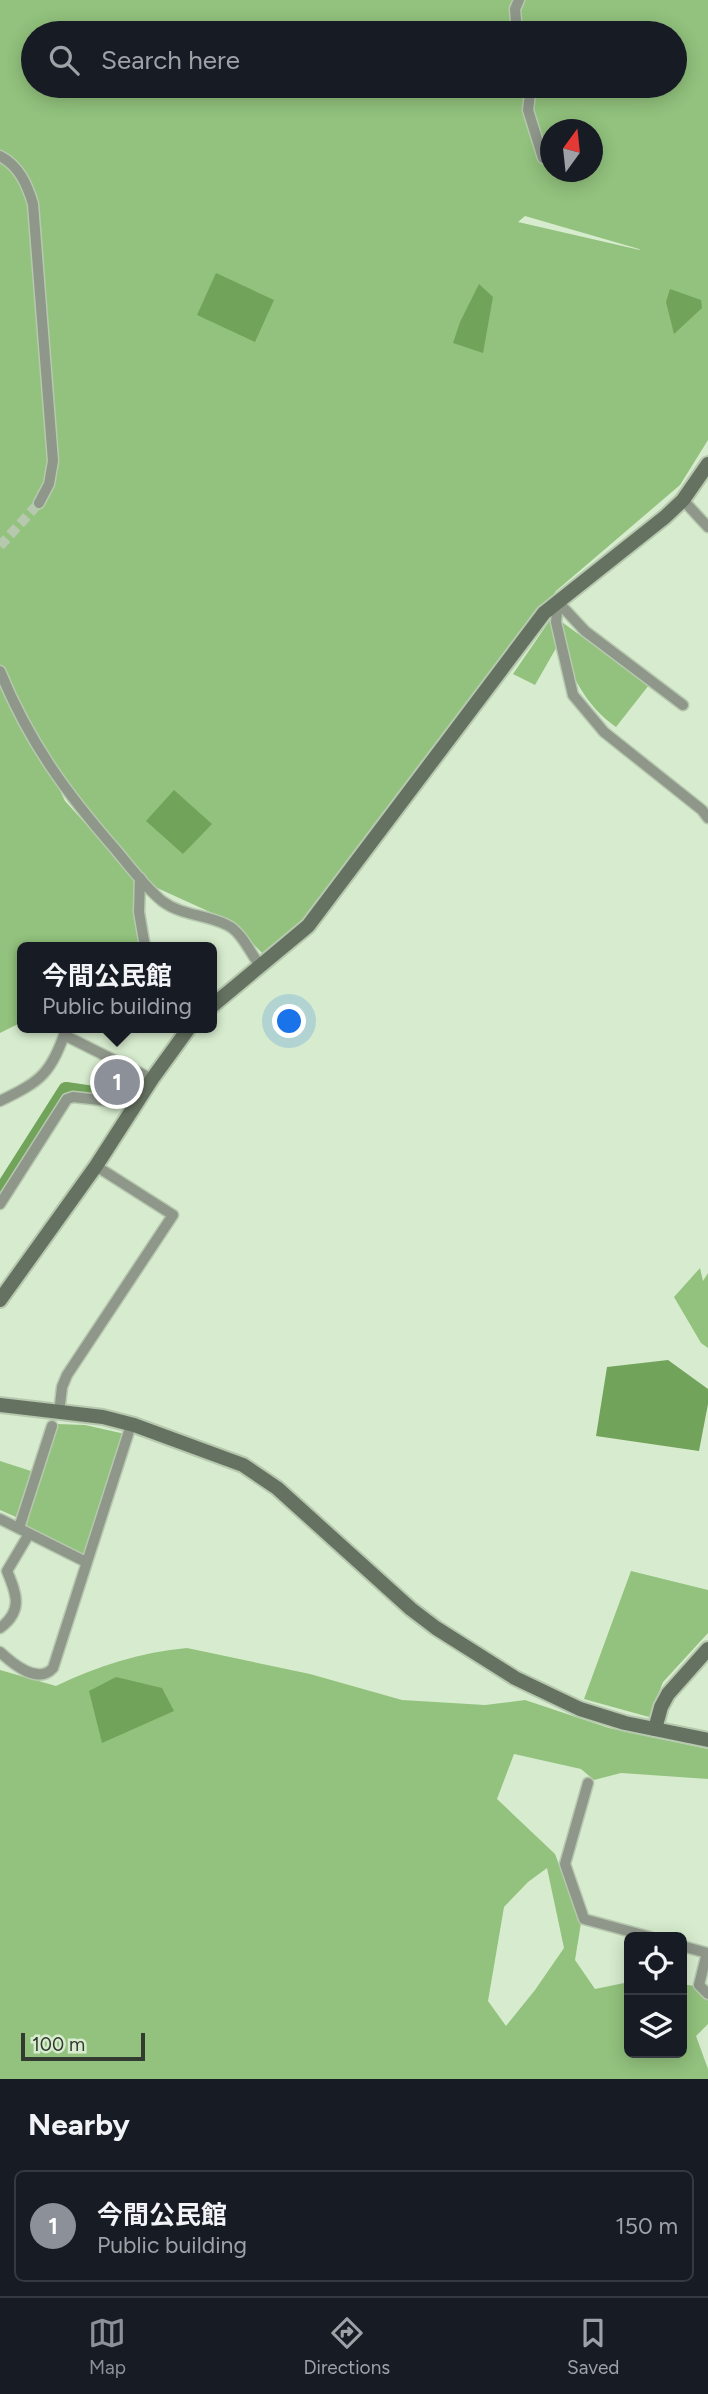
<!DOCTYPE html>
<meta charset="utf-8">
<style>
body{margin:0;font-family:Figtree,"Noto Sans JP",sans-serif;background:#20242c;color:#f1f3f6}
.controls{position:absolute;right:21px;bottom:21px;display:grid;overflow:hidden;border-radius:10px;box-shadow:0 4px 18px #0003}
.controls button{width:63px;height:63px;display:grid;place-items:center;padding:0;border:0;border-bottom:2px solid #363941;background:#171b24;color:#f1f3f6;font:35px sans-serif}
.compass{position:absolute;left:540px;top:119px;width:63px;height:63px;border-radius:50%;background:#171b24;box-shadow:0 4px 18px #0003;rotate:15deg}
.scale{position:absolute;left:21px;bottom:18px;width:124px;box-sizing:border-box;padding-left:7px;border:4px solid #333b30;border-top:0;font-size:19px;line-height:24px;white-space:nowrap;color:#333b30;-webkit-text-stroke:5px #d7ecce;paint-order:stroke}
.you{position:absolute;left:290px;top:1022px;width:24px;height:24px;margin:-18px;border:5px solid #fff;border-radius:50%;background:#1a73e8;box-shadow:0 0 0 10px #1a73e833}
.badge{display:grid;place-items:center;width:46px;height:46px;border-radius:50%;background:#8c9099;color:#fff;font-size:23px;font-weight:700}
.pin{position:absolute;translate:-50% -50%;border:4px solid #fff;box-shadow:0 2px 7px #0006}
.popup{position:absolute;left:17px;top:942px;width:200px;height:91px;box-sizing:border-box;display:grid;place-content:center;border-radius:10px;background:#171b24;filter:drop-shadow(0 2px 5px #0005);font-size:23px;white-space:nowrap;color:#9ea1a6}
.popup b{font-size:26px;color:#f1f3f6}
.popup::after{content:'';position:absolute;left:50%;top:100%;margin-left:-14px;border:14px solid transparent;border-top-color:#171b24}
.list{margin:0;padding:0;list-style:none}
h2{display:flex;justify-content:space-between;align-items:center;height:91px;margin:0;padding:0 28px;font-size:30px}
h2 small{font-size:23px;font-weight:400;color:#9ea1a6}
.list li{display:grid;grid-template-columns:46px 1fr auto;gap:21px;align-items:center;box-sizing:border-box;height:112px;margin:0 14px 14px;padding:0 14px;border:2px solid #363941;border-radius:10px}
.list b{display:block;font-size:26px;white-space:nowrap}
.list p{margin:0;font-size:23px;white-space:nowrap;color:#9ea1a6}
.list em{font-size:23px;font-style:normal;color:#9ea1a6}
.icon{flex:none;width:38px;height:38px;fill:none;stroke:currentColor;stroke-width:2;stroke-linecap:round;stroke-linejoin:round}
.map{position:relative;flex:none;width:708px;height:2079px;overflow:hidden}
.search{position:absolute;background:#171b24;box-shadow:0 4px 18px #0003;left:21px;right:21px;top:21px;height:77px;display:flex;align-items:center;gap:18px;box-sizing:border-box;padding:0 24px;border-radius:38px;color:#9ea1a6;font-size:26px}
.sheet{height:217px;background:#171b24}
nav{display:flex;justify-content:space-around;align-items:center;box-sizing:border-box;height:98px;border-top:2px solid #363941;background:#171b24;font-size:19px;color:#9ea1a6}
nav a{display:grid;justify-items:center;gap:4px}
nav .on{color:#8c9099}
.map>svg:first-child{display:block}
</style>
<div class="map">
<svg width="708" height="2079" viewBox="0 0 708 2079">
<rect width="100%" height="100%" fill="#d7ecce"/>
<g fill="#92c27d" fill-rule="evenodd">
<path d="M0,0H708V440L680,485L556,591L303,928L263,954L232,922L155,887L47,763L65,801L133,876L140,907V947H23L22,1022L0,1033ZM33,33H675V86H33ZM550,130H592V172H550ZM525,216L639,249L640,250L518,222Z"/>
<path d="M550,620L556,622L559,620L649,685L616,727C585,705 573,677 559,643L535,685L513,674Z"/>
<path d="M700,1268L703,1281L708,1273V1348L701,1343L674,1297Z"/>
<path d="M57,1424L85,1425L125,1434L85,1555L23,1525Z"/>
<path d="M0,1461L31,1471L16,1517L0,1510Z"/>
<path d="M631,1571L708,1590V1633L663,1682L649,1717L584,1699Z"/>
<path d="M187,1648L310,1674L402,1700L485,1705L525,1700L609,1728L708,1749V1779L621,1773L594,1780L581,1769L514,1754L497,1799L555,1854L581,1923L575,1960L595,1989L629,1982V2053H682V1984L694,1986L708,1998V2024L696,2036L708,2069V2079H0V1670L56,1686C97,1666 142,1652 187,1648ZM547,1868L564,1948L535,1990L506,2026L488,2001L504,1907L528,1882Z"/>
</g>
<g fill="#72a35b">
<path d="M216,273L274,300L255,342L197,315Z"/>
<path d="M479,284L493,297L483,353L453,343L460,322Z"/>
<path d="M670,289L701,300L702,308L674,334L666,302Z"/>
<path d="M174,790L212,824L183,854L146,821Z"/>
<path d="M668,1360L708,1389V1404L699,1451L596,1436L607,1367Z"/>
<path d="M116,1677L162,1688L174,1711L102,1743L89,1691Z"/>
</g>
<g fill="none" stroke-linecap="round" stroke-linejoin="round">
<path stroke="#72a35b" stroke-width="16" d="M0,1194L66,1090L121,1098"/>
<path stroke="#b6c9ae" stroke-width="10" stroke-dasharray="10 5" stroke-linecap="butt" d="M0,546L39,503"/>
<defs>
<g id="street">
<path d="M517,33L515,9L519,0"/>
<path d="M531,86L528,110L543,158"/>
<path d="M0,156C19,166 27,184 33,204L53,461L49,484L39,503"/>
<path d="M683,500L708,527"/>
<path d="M558,602L556,622L573,695L604,732L702,810L708,818"/>
<path d="M558,602L585,631L683,705"/>
<path d="M0,671C29,742 66,793 116,850C130,867 145,887 162,901C182,916 205,914 227,925C241,931 251,954 260,966"/>
<path d="M140,878L139,912L145,947"/>
<path d="M64,1035L152,1079"/>
<path d="M0,1101C44,1080 50,1073 67,1028"/>
<path d="M0,1204L67,1099L73,1097L137,1104"/>
<path d="M59,1413L62,1387L67,1375L173,1215L96,1166"/>
<path d="M0,1519L86,1562"/>
<path d="M19,1528L52,1426"/>
<path d="M0,1628C23,1611 17,1595 7,1571L29,1534"/>
<path d="M0,1652C13,1664 38,1685 53,1668L131,1425"/>
<path d="M588,1783L565,1864L584,1919L650,1937"/>
<path d="M682,1946L707,1953L699,1985L708,1994"/>
</g>
<g id="secondary">
<path d="M212,1006L308,926L544,613L665,517L683,500L708,464"/>
<path d="M0,1300L96,1166L152,1079L189,1028"/>
<path d="M0,1405L103,1417L134,1425L243,1465L277,1488L411,1609L436,1628L515,1678L580,1709L625,1723L708,1740"/>
<path d="M655,1729L661,1707L668,1694L708,1649"/>
</g>
</defs>
<use href="#street" stroke="#b6c9ae" stroke-width="13"/>
<use href="#secondary" stroke="#b6c9ae" stroke-width="18"/>
<use href="#street" stroke="#8f978b" stroke-width="10"/>
<use href="#secondary" stroke="#667261" stroke-width="14"/>
</g>
</svg>
<div class="controls">
<button><svg class="icon" aria-label="locate" viewBox="0 0 24 24"><circle cx="12" cy="12" r="6"/><path d="M12 2v4M12 18v4M2 12h4M18 12h4"/></svg></button>
<button><svg class="icon" aria-label="layers" viewBox="0 0 24 24"><path d="M12 4l9 5-9 5-9-5zM3 14l9 5 9-5"/></svg></button>
</div>
<svg class="compass" viewBox="-18 -18 36 36"><path d="M0-13l5 13h-10z" fill="#e53935"/><path d="M0 13l5-13h-10z" fill="#9ea1a6"/></svg>
<div class="scale">100 m</div>
<div class="you"></div>
<div class="pin badge" style="left:117px;top:1082px">1</div>
<div class="popup"><b>今間公民館</b>Public building</div>
<div class="search"><svg class="icon" aria-label="search" viewBox="0 0 24 24"><circle cx="10" cy="10" r="6"/><path d="M15 15l6 6"/></svg>Search here</div>
</div>
<section class="sheet">
<h2>Nearby<small></small></h2>
<ul class="list">
<li><span class="badge">1</span><div><b>今間公民館</b><p>Public building</p></div><em>150 m</em></li>
</ul>
</section>
<nav>
<a class="on"><svg class="icon" aria-label="map" viewBox="0 0 24 24"><path d="M3 6l6-2 6 2 6-2v14l-6 2-6-2-6 2zM9 4v14M15 6v14"/></svg>Map</a>
<a><svg class="icon" aria-label="directions" viewBox="0 0 24 24"><path d="M12 3l9 9-9 9-9-9zM9 14v-3h6M13 9l2 2-2 2"/></svg>Directions</a>
<a><svg class="icon" aria-label="saved" viewBox="0 0 24 24"><path d="M7 4h10v16l-5-4-5 4z"/></svg>Saved</a>
</nav>
